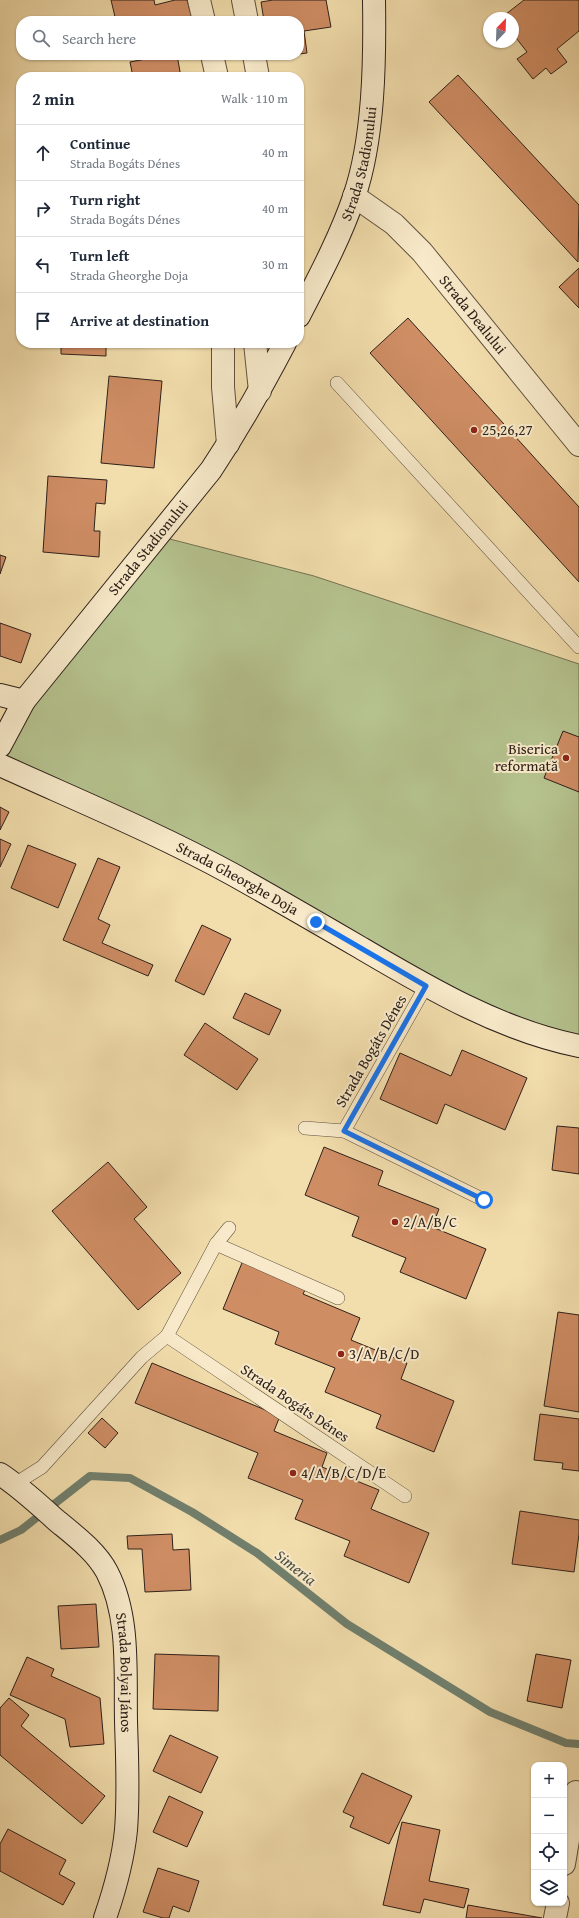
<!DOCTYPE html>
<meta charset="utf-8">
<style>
body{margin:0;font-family:"Gentium Book Plus",serif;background:#f2f2f3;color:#1f2937}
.controls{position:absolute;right:12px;bottom:12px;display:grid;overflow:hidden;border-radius:8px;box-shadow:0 1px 3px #0004}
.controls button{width:36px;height:36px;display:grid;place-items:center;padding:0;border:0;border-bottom:1px solid #e0e1e3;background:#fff;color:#1f2937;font:20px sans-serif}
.compass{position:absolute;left:483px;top:12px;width:36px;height:36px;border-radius:50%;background:#fff;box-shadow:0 1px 3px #0004;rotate:23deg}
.stop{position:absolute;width:12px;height:12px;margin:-9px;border:3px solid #1a73e8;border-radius:50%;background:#fff}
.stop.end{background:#1a73e8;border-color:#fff;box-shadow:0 1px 4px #0008}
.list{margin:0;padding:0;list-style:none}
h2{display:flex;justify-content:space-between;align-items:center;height:52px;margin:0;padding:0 16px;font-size:17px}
h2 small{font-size:13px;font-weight:400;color:#747a83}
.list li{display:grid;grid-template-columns:26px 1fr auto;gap:12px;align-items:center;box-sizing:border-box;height:56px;padding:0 16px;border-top:1px solid #e0e1e3}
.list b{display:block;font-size:15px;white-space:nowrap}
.list p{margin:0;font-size:13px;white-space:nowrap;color:#747a83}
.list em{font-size:13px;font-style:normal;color:#747a83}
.icon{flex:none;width:22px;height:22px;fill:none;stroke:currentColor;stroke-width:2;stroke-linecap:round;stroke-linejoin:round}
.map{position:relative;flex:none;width:579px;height:1918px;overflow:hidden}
.search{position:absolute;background:#fff;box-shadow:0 1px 3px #0004;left:16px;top:16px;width:288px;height:44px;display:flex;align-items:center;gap:10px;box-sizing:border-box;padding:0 14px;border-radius:16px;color:#747a83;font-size:15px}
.panel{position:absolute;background:#fff;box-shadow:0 1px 3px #0004;left:16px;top:72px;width:288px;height:276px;border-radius:16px}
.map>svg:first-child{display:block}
</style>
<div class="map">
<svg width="579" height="1918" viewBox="0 0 579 1918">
<rect width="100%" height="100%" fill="#f2ddac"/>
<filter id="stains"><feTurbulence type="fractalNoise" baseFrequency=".005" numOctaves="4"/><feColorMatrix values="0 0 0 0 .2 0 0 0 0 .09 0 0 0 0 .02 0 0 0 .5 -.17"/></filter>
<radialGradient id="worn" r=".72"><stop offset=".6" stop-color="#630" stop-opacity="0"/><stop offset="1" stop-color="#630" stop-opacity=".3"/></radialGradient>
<path fill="#b5c28e" stroke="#727254" d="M158,536L314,576L579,664V1046L561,1042L0,765V746Z"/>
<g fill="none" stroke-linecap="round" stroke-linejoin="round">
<path stroke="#707f6d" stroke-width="8" d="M0,1540L21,1530L90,1476L130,1478L192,1512L257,1553L347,1624L490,1712L566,1743L579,1744"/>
</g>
<g fill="#cf8d64" stroke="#2e211a">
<path d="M111,0H154L155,5L175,0H187L193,21H116Z"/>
<path d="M273,0H326L331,27L304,31L307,53L299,54V21H264L261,2Z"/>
<path d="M524,0H579V31L557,49L567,62L551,74L546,68L533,79L517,59L527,52L513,34V18H501Z"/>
<path d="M167,55H177L181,77H133L130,62Z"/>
<path d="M269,55H294L270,59Z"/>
<path d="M458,75L579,205L578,262L429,102Z"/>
<path d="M579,268V308L559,287Z"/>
<path d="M408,318L579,507V582L370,353Z"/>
<path d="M61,343H106V356L61,354Z"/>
<path d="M109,376L162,381L154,468L101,463Z"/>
<path d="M48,476L107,480L105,504L96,503L94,531H100L99,557L43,552Z"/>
<path d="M0,555L6,557L0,574Z"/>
<path d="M0,623L31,634L21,663L0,656Z"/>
<path d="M563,731L579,737V792L544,778Z"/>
<path d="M0,807L9,812L0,830Z"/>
<path d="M0,839L11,844L0,867Z"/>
<path d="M28,845L76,864L58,908L11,888Z"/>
<path d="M98,858L120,867L98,919L110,925L102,943L153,965L148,976L63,940Z"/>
<path d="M202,925L231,939L204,995L175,981Z"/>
<path d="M245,993L281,1010L269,1035L233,1018Z"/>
<path d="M205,1023L258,1059L237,1090L184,1055Z"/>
<path d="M462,1050L527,1078L505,1130L445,1104L437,1124L380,1099L400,1053L451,1076Z"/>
<path d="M557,1126L579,1128V1174L552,1170Z"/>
<path d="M324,1147L383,1171L378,1185L439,1209L432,1227L486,1249L466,1299L400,1272L406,1258L352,1236L359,1217L305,1195Z"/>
<path d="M108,1162L147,1207L134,1219L181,1273L138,1310L52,1211Z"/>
<path d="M244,1258L308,1284L303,1294L360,1318L351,1340L407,1363L401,1379L454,1401L434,1452L376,1428L381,1415L325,1392L335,1368L275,1344L279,1332L223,1309Z"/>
<path d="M558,1312L579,1315V1412L544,1406Z"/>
<path d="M152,1363L280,1416L274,1431L327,1453L322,1467L379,1490L371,1509L429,1533L409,1583L344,1556L350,1541L295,1519L303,1500L248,1478L258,1453L135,1403Z"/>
<path d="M540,1414L579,1419V1471L562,1469L563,1463L534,1460Z"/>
<path d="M102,1418L118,1433L105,1448L88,1433Z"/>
<path d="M520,1511L579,1520V1534L574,1572L512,1564Z"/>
<path d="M172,1534L173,1550L189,1549L191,1590L145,1592L142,1549H128L127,1536Z"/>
<path d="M96,1604L99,1647L61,1649L58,1606Z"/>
<path d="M155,1654L219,1656L218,1711L153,1709Z"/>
<path d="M536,1654L571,1660L562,1708L527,1701Z"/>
<path d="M27,1657L54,1669L51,1676L100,1698L104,1744L70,1747L65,1719L10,1695Z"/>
<path d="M9,1698L29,1715L21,1726L105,1796L82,1824L0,1755V1708Z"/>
<path d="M170,1735L218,1757L201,1793L153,1771Z"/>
<path d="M362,1773L412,1796L389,1844L350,1827L354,1817L343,1812Z"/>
<path d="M169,1796L203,1812L187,1847L153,1832Z"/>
<path d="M402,1822L440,1830L429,1881L469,1889L464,1908L424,1899L420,1913L383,1905Z"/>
<path d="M8,1829L66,1860L59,1874L75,1883L63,1905L0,1871V1844Z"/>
<path d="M158,1868L199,1881L189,1912L173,1906L169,1918H163L143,1912Z"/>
<path d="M468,1905L542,1918H466Z"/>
</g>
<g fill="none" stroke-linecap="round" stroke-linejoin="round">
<defs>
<g id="lane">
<path d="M337,383L579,647"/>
<path d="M305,1128L344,1131L426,986"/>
<path d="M344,1131L484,1200"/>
<path d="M216,1244L338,1298"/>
<path d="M167,1336L405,1496"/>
<path d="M15,1484L42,1467L142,1357L167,1336L216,1244L229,1228"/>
</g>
<g id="street">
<path d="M199,0L204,21"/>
<path d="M243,0L247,21"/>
<path d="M212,55L217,77"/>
<path d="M254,55L258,77"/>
<path id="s1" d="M354,196L394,224L422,252L579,445"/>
<path d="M223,343V387L228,444"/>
<path d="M255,343L260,391"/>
<path d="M564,1864L576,1792"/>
<path d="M555,1918L558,1903"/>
</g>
<g id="secondary">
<path id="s2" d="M299,316C319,277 340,238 354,197C374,139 375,61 374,0"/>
<path d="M0,695L24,701"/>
<path id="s3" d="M0,746L24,701L211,470C238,429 262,387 285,343"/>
<path id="s4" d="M0,765C77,800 157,833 232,874C275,898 318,923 361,948C429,988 500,1030 579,1046"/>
<path id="s5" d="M0,1474C20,1487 38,1504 56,1520C74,1535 96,1551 107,1572C130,1616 125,1672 126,1721C127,1757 129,1793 126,1830C123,1860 115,1889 105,1918"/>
</g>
</defs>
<use href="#lane" stroke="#5f503e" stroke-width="14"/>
<use href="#street" stroke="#5f503e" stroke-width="24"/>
<use href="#secondary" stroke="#2e211a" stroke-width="24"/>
<use href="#lane" stroke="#f7e9c9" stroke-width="13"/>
<use href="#street" stroke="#f7e9c9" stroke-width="22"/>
<use href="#secondary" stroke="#f7e9c9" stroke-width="22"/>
</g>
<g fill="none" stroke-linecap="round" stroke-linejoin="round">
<path stroke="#1a73e8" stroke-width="5" d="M316,922L426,986L344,1131L484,1200"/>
</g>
<g fill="#8f2418" stroke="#f7e9c9" stroke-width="1.5">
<circle cx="474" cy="430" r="4"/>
<circle cx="566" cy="758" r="4"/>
<circle cx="395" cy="1222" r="4"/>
<circle cx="341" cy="1354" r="4"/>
<circle cx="293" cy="1473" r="4"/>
</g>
<g text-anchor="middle" stroke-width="4" stroke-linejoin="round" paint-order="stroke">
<g font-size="15" fill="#2e211a" stroke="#f7e9c9">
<text dy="5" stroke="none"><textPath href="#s2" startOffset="165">Strada Stadionului</textPath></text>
<text dy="5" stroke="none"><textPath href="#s1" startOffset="169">Strada Dealului</textPath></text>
<text dy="5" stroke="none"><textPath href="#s3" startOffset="248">Strada Stadionului</textPath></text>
<text dy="5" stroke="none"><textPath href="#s4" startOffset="263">Strada Gheorghe Doja</textPath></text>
<text transform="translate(371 1051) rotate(-60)" y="5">Strada Bogáts Dénes</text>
<text transform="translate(295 1403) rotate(34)" y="5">Strada Bogáts Dénes</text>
<text dy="5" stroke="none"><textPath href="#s5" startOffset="249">Strada Bolyai János</textPath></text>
</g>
<g font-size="15" fill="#2e211a" stroke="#f7e9c9" text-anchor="start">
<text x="482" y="435">25,26,27</text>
<text x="558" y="754" text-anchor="end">Biserica<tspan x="558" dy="17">reformată</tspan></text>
<text x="403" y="1227">2/A/B/C</text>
<text x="349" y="1359">3/A/B/C/D</text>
<text x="301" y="1478">4/A/B/C/D/E</text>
</g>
<g font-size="16" font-style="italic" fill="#4f5044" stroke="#f7e9c9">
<text transform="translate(296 1567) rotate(38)" y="6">Simeria</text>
</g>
</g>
<rect width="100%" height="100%" filter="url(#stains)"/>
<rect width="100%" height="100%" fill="url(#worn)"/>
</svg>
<div class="controls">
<button>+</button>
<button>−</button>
<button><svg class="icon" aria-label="locate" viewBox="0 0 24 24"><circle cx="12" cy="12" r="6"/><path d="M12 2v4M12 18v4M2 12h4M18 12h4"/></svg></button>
<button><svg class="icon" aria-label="layers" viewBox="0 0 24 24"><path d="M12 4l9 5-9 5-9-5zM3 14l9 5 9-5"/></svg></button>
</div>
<svg class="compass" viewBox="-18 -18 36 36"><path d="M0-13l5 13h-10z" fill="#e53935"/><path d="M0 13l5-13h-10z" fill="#747a83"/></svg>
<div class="stop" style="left:484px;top:1200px"></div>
<div class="stop end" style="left:316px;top:922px"></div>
<div class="search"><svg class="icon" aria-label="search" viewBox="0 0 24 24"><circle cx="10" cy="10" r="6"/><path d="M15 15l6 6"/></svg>Search here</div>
<section class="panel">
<h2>2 min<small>Walk · 110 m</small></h2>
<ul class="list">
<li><svg class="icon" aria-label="ahead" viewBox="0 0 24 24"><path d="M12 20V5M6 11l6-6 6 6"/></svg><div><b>Continue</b><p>Strada Bogáts Dénes</p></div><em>40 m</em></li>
<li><svg class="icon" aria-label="right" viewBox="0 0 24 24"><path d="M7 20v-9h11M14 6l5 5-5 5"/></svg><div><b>Turn right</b><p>Strada Bogáts Dénes</p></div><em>40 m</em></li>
<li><svg class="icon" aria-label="left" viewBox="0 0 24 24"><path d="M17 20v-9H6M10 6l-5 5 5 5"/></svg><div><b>Turn left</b><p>Strada Gheorghe Doja</p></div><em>30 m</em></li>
<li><svg class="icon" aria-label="arrive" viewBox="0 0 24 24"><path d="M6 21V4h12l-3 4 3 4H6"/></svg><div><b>Arrive at destination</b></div></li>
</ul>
</section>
</div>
